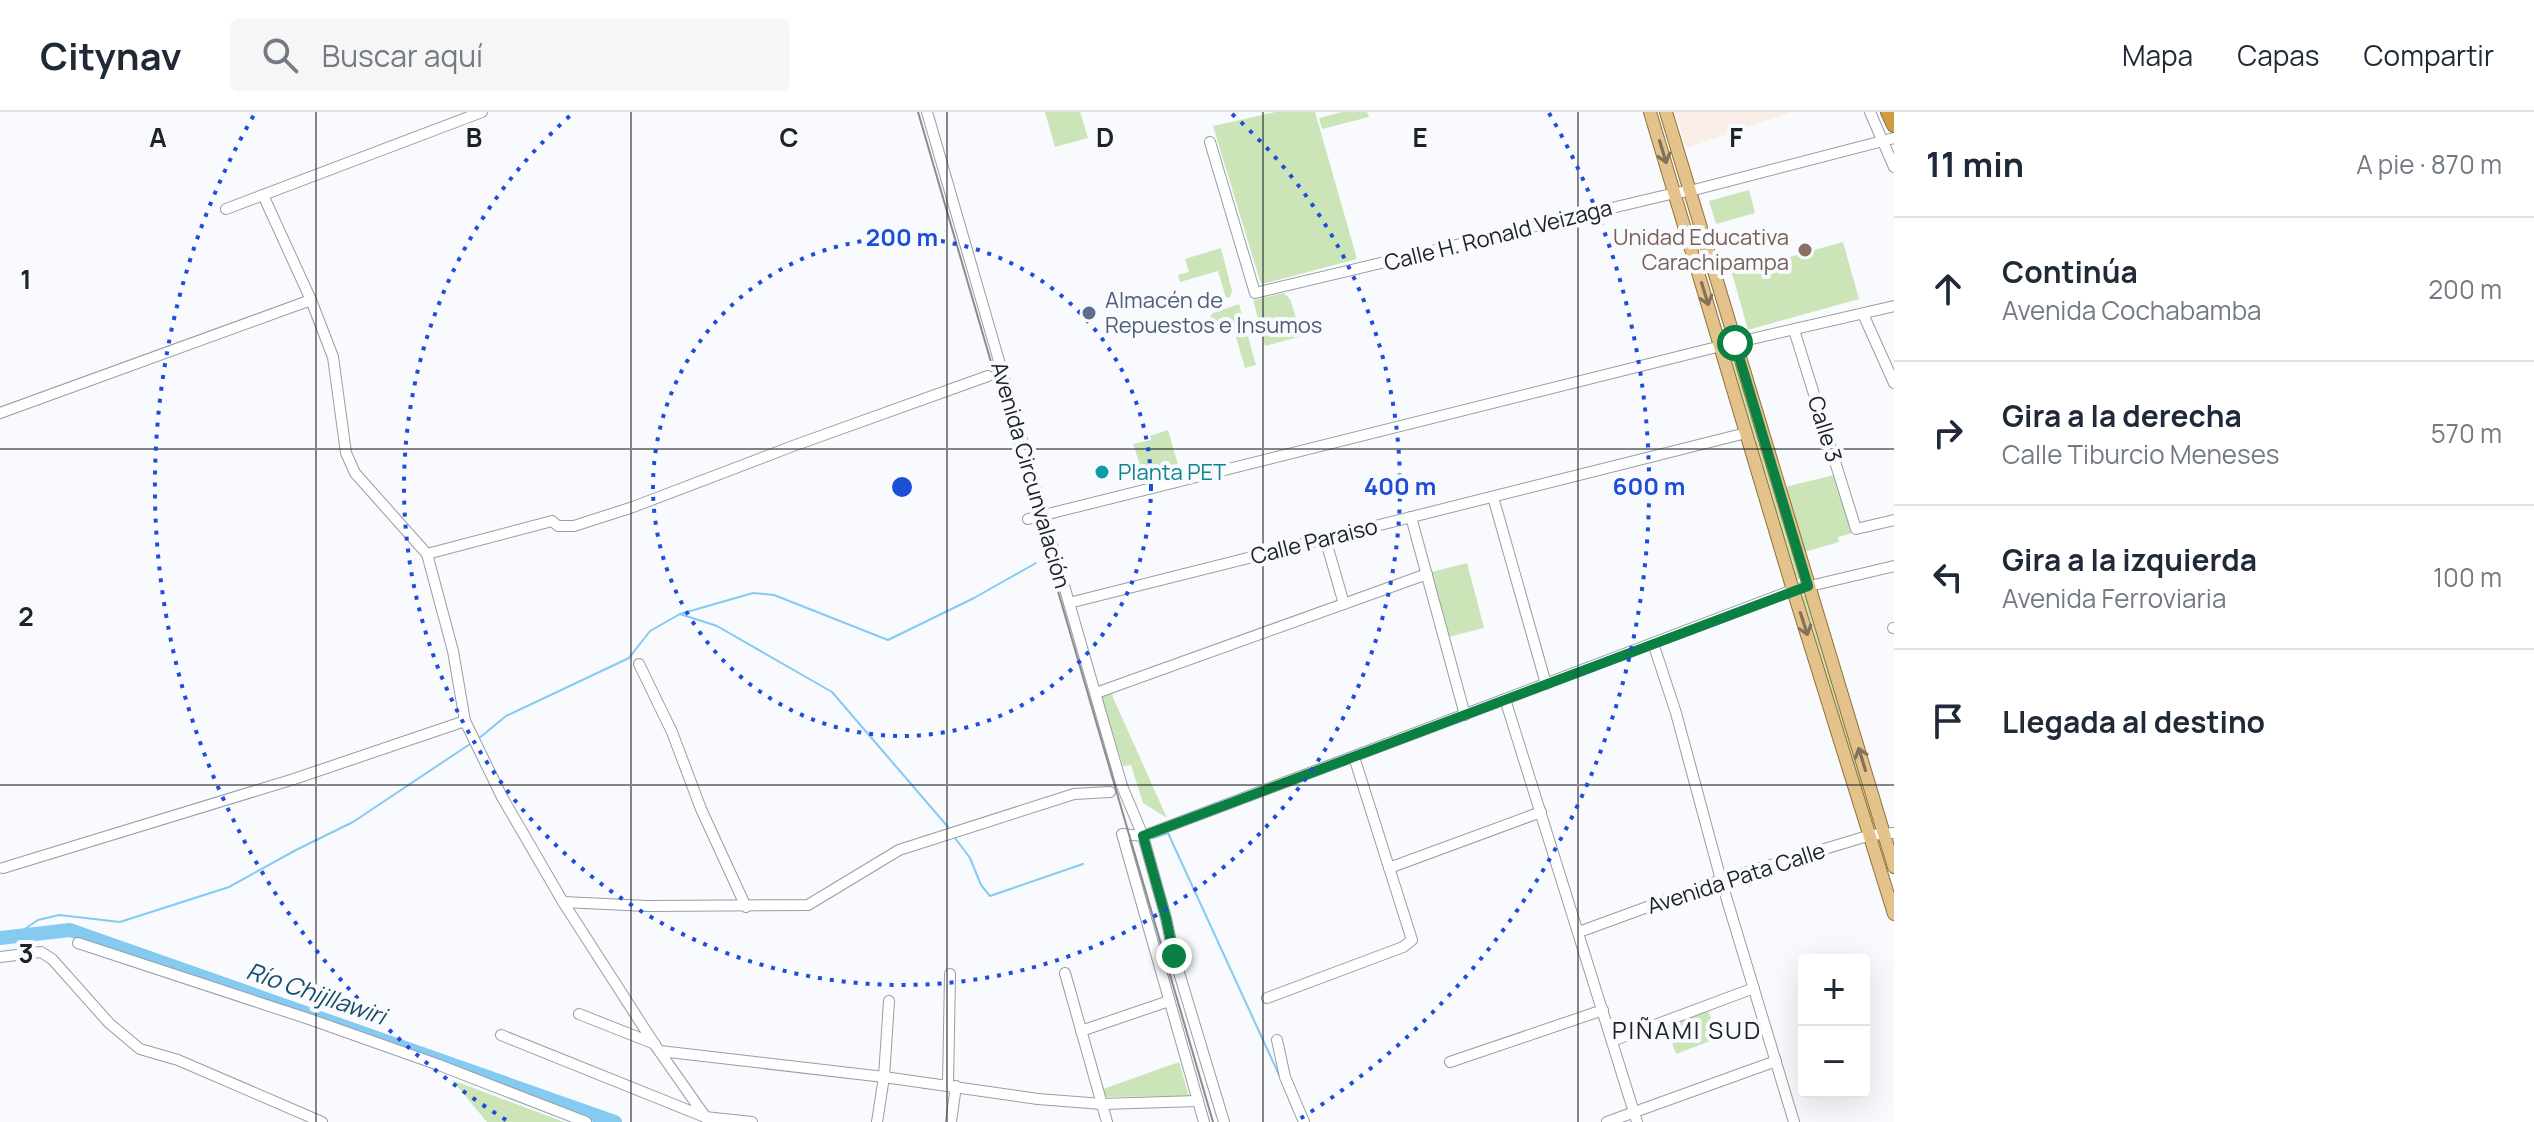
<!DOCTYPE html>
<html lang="es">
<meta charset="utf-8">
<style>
body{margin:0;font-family:Manrope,sans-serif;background:#f6f6f7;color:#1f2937}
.controls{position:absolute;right:24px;bottom:24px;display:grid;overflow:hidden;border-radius:8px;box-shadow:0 8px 32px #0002}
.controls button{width:72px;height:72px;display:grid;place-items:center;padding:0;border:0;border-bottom:2px solid #e0e1e3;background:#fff;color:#1f2937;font:40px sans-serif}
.stop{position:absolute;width:24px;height:24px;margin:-18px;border:6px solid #0b8043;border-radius:50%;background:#fff}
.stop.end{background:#0b8043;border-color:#fff;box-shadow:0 2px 8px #0008}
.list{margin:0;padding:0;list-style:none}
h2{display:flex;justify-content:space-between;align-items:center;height:104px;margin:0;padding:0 32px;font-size:34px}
h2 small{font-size:26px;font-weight:400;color:#747a83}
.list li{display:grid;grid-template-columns:52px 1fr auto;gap:24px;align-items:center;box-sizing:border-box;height:144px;padding:0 32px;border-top:2px solid #e0e1e3}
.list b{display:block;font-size:30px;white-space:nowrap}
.list p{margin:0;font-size:26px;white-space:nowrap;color:#747a83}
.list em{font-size:26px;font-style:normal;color:#747a83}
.icon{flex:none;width:44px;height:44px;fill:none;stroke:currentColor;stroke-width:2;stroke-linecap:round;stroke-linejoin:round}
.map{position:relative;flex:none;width:1894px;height:1010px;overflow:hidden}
header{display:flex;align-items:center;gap:48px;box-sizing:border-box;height:112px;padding:0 40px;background:#fff;border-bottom:2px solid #e0e1e3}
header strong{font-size:38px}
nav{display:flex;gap:44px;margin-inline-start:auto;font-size:28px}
.search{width:560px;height:72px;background:#f6f6f7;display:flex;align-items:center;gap:20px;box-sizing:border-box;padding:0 28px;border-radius:8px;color:#747a83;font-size:30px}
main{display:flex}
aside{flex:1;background:#fff}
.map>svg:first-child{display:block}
</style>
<header>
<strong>Citynav</strong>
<div class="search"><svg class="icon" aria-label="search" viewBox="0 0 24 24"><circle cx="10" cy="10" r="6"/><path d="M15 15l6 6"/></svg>Buscar aquí</div>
<nav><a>Mapa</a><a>Capas</a><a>Compartir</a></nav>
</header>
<main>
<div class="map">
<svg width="1894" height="1010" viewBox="0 0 1894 1010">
<rect width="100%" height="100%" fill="#f8fafe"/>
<path fill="#fbede7" d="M1675,0H1792L1686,36Z"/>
<g fill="#cbe5b9">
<path d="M1045,0H1080L1088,26L1055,35Z"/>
<path d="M1275,0H1315L1357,147L1262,172L1260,169L1213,14Z"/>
<path d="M1342,0H1367L1369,5L1322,17L1319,6Z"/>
<path d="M1749,78L1755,101L1716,112L1709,89Z"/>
<path d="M1843,130L1859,187L1748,218L1732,161Z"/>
<path d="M1221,136L1232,179L1230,185L1226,186L1218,159L1180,170L1178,163L1189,160L1185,147Z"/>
<path d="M1284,181L1290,187L1302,224L1265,234L1253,188Z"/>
<path d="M1239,192L1256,253L1245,256L1235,222L1231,218L1214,213L1210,205L1213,201Z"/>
<path d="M1732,241L1800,467L1796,468L1728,243Z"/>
<path d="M1168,318L1181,363L1146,371L1133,332L1151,328L1150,324Z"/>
<path d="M1834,363L1853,421L1838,425L1839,430L1804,440L1785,375Z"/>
<path d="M1467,451L1484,516L1448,525L1431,460Z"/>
<path d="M1805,482L1877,711L1872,712L1801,484Z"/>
<path d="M1111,581L1167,706L1143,691L1131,653L1123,654L1101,585Z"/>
<path d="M1708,898L1718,926L1676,942L1666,914Z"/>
<path d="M1179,950L1189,984L1105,985L1103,977Z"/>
<path d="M452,968L564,1010H487Z"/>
</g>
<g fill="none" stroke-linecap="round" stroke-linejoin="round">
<g stroke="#85caf0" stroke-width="2">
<path d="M680,502L753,481L774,483L888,528L974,486L1036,451"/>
<path d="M478,627L506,604L629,546L650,519L680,502L717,514L832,580L948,715"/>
<path d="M955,726L970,746L981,773L990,784L1083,752"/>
<path d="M1153,726L1168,721L1280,965"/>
<path d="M16,823L38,808L59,803L120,810L229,775L296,738L353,710L473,630"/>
</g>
<path stroke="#85caf0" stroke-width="14" d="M0,826L70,818L615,1010"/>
<defs>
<g id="minor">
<path d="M927,0L1122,674L1143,724L1166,806L1174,844L1224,1010"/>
<path d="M1870,0L1894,55"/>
<path d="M1210,30L1255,181L1675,81L1690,79L1894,26"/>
<path d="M263,83L311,188L333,245L346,341L355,361L427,442L453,539L465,609L502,685L563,790L655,933L709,1010"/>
<path d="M226,97L482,0"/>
<path d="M1863,202L1894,271"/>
<path d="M1794,218L1856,417L1894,408"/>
<path d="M0,301L311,188"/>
<path d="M1493,385L1546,572"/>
<path d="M1411,405L1465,603"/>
<path d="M1028,407L1721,234L1894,194"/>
<path d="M1325,426L1344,492"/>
<path d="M427,442L552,409L558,414H574L633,395L793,334L988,264"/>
<path d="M1069,491L1746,321"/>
<path d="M1893,516H1894"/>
<path d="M1653,531L1676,601L1721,768L1794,1010"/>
<path d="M639,552L672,620L701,697L746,795"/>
<path d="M1096,581L1427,462"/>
<path d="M1505,587L1637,1010"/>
<path d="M3,756L294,667L465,609"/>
<path d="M1389,756L1541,700"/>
<path d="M563,790L647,794L808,793L899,738L1074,682L1110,680"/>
<path d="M1579,820L1721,768L1871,723L1894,721"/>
<path d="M78,831L312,908L439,953L586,1010"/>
<path d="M0,845L41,840L52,847L109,911L140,937L178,948L322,1010"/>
<path d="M1065,861L1107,1010"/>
<path d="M1267,886L1403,835L1412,828L1354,645"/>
<path d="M579,902L655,932"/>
<path d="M1081,919L1169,889"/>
<path d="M501,923L705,1005L752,1010"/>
<path d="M1277,928L1285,965L1304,1010"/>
<path d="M1612,929L1754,876"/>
<path d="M660,939L884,965L1038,987L1102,992L1198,989"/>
<path d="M1450,950L1603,898"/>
<path d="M948,973L950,862"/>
<path d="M877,1010L884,965L889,889"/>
<path d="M951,1010L956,974"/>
<path d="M1204,1010L1122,722L1143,724L1793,478L1894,454"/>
<path d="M1607,1010L1776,949"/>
</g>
<g id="major">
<path d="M1650,0L1793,478L1894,802"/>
<path d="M1666,0L1894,755"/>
</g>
<path id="highway" d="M1888,0L1894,13"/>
</defs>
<use href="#minor" stroke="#989ea6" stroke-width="12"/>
<use href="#major" stroke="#927036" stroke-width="14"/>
<use href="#highway" stroke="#927036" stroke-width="16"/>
<use href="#minor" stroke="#fff" stroke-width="10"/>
<use href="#major" stroke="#e3c28c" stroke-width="12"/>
<use href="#highway" stroke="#d09a3f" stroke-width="14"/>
<path stroke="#8a8c90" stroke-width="2" d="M918,0L1213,1010"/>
</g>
<defs><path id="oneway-shaft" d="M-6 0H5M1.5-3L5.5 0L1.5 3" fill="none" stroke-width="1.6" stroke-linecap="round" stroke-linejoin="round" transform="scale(2)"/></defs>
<g stroke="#827259">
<use href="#oneway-shaft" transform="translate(1663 40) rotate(73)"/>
<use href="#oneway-shaft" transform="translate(1705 182) rotate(73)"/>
<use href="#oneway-shaft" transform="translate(1804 512) rotate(72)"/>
<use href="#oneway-shaft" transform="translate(1862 647) rotate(-107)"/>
</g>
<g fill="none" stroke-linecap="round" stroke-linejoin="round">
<path stroke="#0b8043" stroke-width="10" d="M1174,844L1166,806L1143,724L1808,474L1735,231"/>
</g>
<path fill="none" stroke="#202326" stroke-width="2" stroke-opacity="0.55" d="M316,0V1010M631,0V1010M947,0V1010M1263,0V1010M1578,0V1010M0,337H1894M0,673H1894"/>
<g fill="none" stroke="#1d4ed8" stroke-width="4" stroke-dasharray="4 8">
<circle cx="902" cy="375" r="249"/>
<path d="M1232 2A498 498 0 1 1 572 2"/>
<path d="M506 1008A747 747 0 0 1 255 1M1549 1A747 747 0 0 1 1298 1008"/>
</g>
<circle fill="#8d6e63" stroke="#f8fafe" stroke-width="3" cx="1805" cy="138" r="8"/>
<circle fill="#5c6f8a" stroke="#f8fafe" stroke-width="3" cx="1089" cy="201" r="8"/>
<circle fill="#0f9aa8" stroke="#f8fafe" stroke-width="3" cx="1102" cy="360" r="8"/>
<g text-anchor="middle" stroke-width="8" stroke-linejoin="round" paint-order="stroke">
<g font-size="22" fill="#202326" stroke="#f8fafe">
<text transform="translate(1498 123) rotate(-14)" y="8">Calle H. Ronald Veizaga</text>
<text transform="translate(1825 317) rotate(73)" y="8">Calle 3</text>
<text transform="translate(1031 363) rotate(74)" y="8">Avenida Circunvalación</text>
<text transform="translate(1314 429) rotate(-14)" y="8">Calle Paraiso</text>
<text transform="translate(1736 766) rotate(-18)" y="8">Avenida Pata Calle</text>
</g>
<g font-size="22" fill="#785e54" stroke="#f8fafe" text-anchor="end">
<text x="1789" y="133">Unidad Educativa<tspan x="1789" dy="25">Carachipampa</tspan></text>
</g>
<g font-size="22" fill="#4e5e75" stroke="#f8fafe" text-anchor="start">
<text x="1105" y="196">Almacén de<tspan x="1105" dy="25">Repuestos e Insumos</tspan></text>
</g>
<g font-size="22" fill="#0d838f" stroke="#f8fafe" text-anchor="start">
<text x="1118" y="368">Planta PET</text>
</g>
<g font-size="24" font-style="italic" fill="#174d67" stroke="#f8fafe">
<text transform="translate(316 882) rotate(19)" y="8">Río Chijllawiri</text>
</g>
<g font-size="24" letter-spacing="2" fill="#202326" stroke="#f8fafe">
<text x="1687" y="927">PIÑAMI SUD</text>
</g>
</g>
<g font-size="26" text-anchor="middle" font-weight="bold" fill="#202326" stroke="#f8fafe" stroke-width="8" stroke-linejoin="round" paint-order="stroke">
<text x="158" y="35">A</text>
<text x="474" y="35">B</text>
<text x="789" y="35">C</text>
<text x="1105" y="35">D</text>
<text x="1420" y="35">E</text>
<text x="1736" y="35">F</text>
<text x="26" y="177">1</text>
<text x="26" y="514">2</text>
<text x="26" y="851">3</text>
</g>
<circle cx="902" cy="375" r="12" fill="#1d4ed8" stroke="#f8fafe" stroke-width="4"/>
<g font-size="24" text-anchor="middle" font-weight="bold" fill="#1d4ed8" stroke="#f8fafe" stroke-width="8" stroke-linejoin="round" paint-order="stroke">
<text x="902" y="134">200 m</text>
<text x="1400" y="383">400 m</text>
<text x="1649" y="383">600 m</text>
</g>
</svg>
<div class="controls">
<button>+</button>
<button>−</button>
</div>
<div class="stop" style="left:1735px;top:231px"></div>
<div class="stop end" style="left:1174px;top:844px"></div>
</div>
<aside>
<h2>11 min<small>A pie · 870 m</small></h2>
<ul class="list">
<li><svg class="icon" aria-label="ahead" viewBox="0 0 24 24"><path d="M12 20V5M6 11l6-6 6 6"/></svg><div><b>Continúa</b><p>Avenida Cochabamba</p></div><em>200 m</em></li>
<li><svg class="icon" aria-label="right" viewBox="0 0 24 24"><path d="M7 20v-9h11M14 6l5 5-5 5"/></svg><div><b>Gira a la derecha</b><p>Calle Tiburcio Meneses</p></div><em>570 m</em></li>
<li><svg class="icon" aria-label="left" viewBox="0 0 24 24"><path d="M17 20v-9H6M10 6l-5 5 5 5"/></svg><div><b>Gira a la izquierda</b><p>Avenida Ferroviaria</p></div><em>100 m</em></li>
<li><svg class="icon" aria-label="arrive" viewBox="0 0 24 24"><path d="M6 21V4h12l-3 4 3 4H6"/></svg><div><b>Llegada al destino</b></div></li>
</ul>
</aside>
</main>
